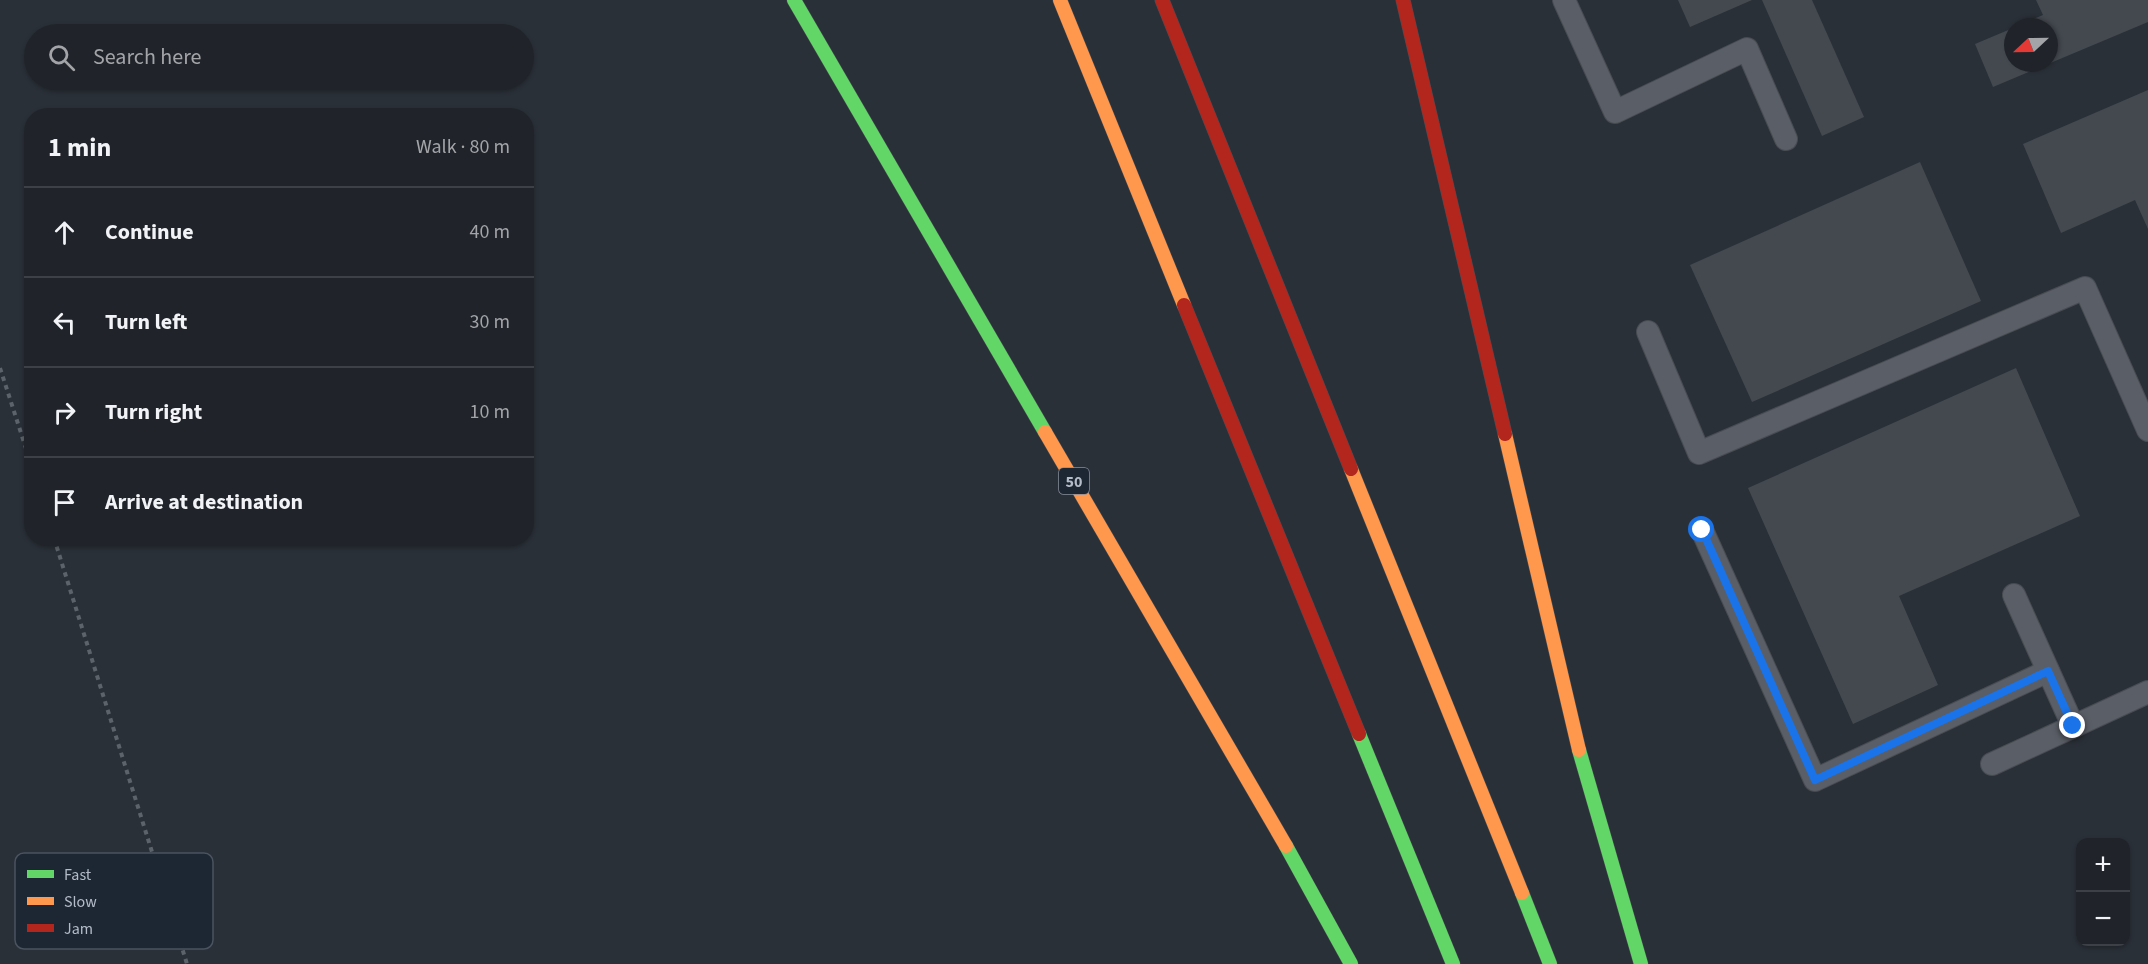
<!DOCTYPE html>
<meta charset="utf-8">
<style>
body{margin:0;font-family:"Source Sans 3",sans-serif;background:#2d3036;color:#f1f3f6}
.controls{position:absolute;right:18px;bottom:18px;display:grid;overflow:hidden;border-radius:12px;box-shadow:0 2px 4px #0004}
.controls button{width:54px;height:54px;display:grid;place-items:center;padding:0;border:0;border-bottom:2px solid #3d4147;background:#20242a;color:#f1f3f6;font:30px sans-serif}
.compass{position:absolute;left:2004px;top:18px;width:54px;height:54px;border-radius:50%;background:#20242a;box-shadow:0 2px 4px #0004;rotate:248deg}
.stop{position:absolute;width:18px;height:18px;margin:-14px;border:4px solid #1a73e8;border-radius:50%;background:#fff}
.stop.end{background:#1a73e8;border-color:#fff;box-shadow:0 2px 6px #0008}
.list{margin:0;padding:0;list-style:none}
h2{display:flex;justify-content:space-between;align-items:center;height:78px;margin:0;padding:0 24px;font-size:26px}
h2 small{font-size:20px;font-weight:400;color:#a2a4a8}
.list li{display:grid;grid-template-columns:39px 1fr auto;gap:18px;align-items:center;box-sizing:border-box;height:90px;padding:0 24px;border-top:2px solid #3d4147}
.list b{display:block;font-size:22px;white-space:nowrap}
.list em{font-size:20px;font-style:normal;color:#a2a4a8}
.icon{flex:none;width:33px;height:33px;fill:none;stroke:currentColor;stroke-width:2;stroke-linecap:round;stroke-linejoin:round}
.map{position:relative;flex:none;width:2148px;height:964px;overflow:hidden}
.search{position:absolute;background:#20242a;box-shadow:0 2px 4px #0004;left:24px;top:24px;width:510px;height:66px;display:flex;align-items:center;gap:15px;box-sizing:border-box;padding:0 21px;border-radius:33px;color:#a2a4a8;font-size:22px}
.panel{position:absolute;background:#20242a;box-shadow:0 2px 4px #0004;left:24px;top:108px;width:510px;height:438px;border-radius:24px}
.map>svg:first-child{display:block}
</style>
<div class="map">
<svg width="2148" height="964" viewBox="0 0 2148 964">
<rect width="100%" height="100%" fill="#2a3038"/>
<g fill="#444950">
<path d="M1678,0H1752L1690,27Z"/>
<path d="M1762,0H1812L1864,117L1822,136Z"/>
<path d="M2036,0H2148V22L1993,87L1975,44L2013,28V63H2049V27H2014L2043,15Z"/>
<path d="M2148,90V229L2135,200L2061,233L2023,144Z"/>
<path d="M1920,162L1981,301L1752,402L1690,265Z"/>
<path d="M2016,368L2080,516L1899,596L1938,685L1853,724L1748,488Z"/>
</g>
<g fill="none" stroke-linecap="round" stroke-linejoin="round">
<defs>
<g id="lane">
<path d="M1564,0L1615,112L1747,49L1786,139"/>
<path d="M1648,332L1699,453L2085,288L2148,430"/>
<path d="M1702,530L1815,780L2048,671"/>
<path d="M2014,595L2073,726"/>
<path d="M1992,764L2148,692"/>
</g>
<g id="fast">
<path d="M794,0L1045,432"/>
<path d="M1359,734L1453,964"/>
<path d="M1579,750L1641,964"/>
<path d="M1286,846L1351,964"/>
<path d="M1522,893L1550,964"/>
</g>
<g id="slow">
<path d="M1060,0L1184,305"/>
<path d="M1045,432L1286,846"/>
<path d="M1505,434L1579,750"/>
<path d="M1351,469L1522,893"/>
</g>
<g id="jam">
<path d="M1162,0L1351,469"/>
<path d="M1403,0L1505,434"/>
<path d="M1184,305L1359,734"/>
</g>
</defs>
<use href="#lane" stroke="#484c53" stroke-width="24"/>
<use href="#fast" stroke="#474c53" stroke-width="15"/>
<use href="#slow" stroke="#474c53" stroke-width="15"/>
<use href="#jam" stroke="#474c53" stroke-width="15"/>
<g stroke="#5d636a" stroke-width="4" stroke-dasharray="4.5 4.5" stroke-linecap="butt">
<path d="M0,368L32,467"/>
<path d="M54,538L187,964"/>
</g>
<use href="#lane" stroke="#5a5e66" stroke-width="22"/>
<use href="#fast" stroke="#63d668" stroke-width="14"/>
<use href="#slow" stroke="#ff974d" stroke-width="14"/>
<use href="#jam" stroke="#b3261e" stroke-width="14"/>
</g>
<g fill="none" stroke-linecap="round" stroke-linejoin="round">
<path stroke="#1a73e8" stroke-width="8" d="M1702,530L1815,780L2048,671L2073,726"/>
</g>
<g text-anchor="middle" stroke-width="4.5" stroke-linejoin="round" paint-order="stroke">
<rect fill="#1d2633" stroke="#878f9c" stroke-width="1.5" x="1059" y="468" width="30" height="26" rx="4.5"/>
<g font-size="16" font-weight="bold" fill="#b4bcc9">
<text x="1074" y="487">50</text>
</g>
</g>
<rect x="15" y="853" width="198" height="96" rx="9" fill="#1d2633" stroke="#4a5360" stroke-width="1.5"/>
<rect x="27" y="870" width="27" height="8" fill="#63d668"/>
<rect x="27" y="897" width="27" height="8" fill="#ff974d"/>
<rect x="27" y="924" width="27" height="8" fill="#b3261e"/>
<g font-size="16" fill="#b4bcc9">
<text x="64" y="880">Fast</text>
<text x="64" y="907">Slow</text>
<text x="64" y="934">Jam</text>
</g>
</svg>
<div class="controls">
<button>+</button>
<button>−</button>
</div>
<svg class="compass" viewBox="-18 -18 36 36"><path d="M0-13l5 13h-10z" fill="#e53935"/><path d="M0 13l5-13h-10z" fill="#a2a4a8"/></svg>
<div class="stop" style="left:1702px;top:530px"></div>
<div class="stop end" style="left:2073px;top:726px"></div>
<div class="search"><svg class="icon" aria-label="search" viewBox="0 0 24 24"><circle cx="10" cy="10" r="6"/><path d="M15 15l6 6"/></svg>Search here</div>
<section class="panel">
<h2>1 min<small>Walk · 80 m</small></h2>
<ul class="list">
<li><svg class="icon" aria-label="ahead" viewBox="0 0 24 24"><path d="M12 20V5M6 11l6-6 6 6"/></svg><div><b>Continue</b></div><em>40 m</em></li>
<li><svg class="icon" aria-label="left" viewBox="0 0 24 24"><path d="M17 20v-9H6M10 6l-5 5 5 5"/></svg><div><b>Turn left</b></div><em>30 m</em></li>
<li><svg class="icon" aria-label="right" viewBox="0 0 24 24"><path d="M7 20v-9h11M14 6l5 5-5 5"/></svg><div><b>Turn right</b></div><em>10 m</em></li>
<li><svg class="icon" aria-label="arrive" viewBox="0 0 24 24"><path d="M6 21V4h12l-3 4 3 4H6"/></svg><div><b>Arrive at destination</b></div></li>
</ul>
</section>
</div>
